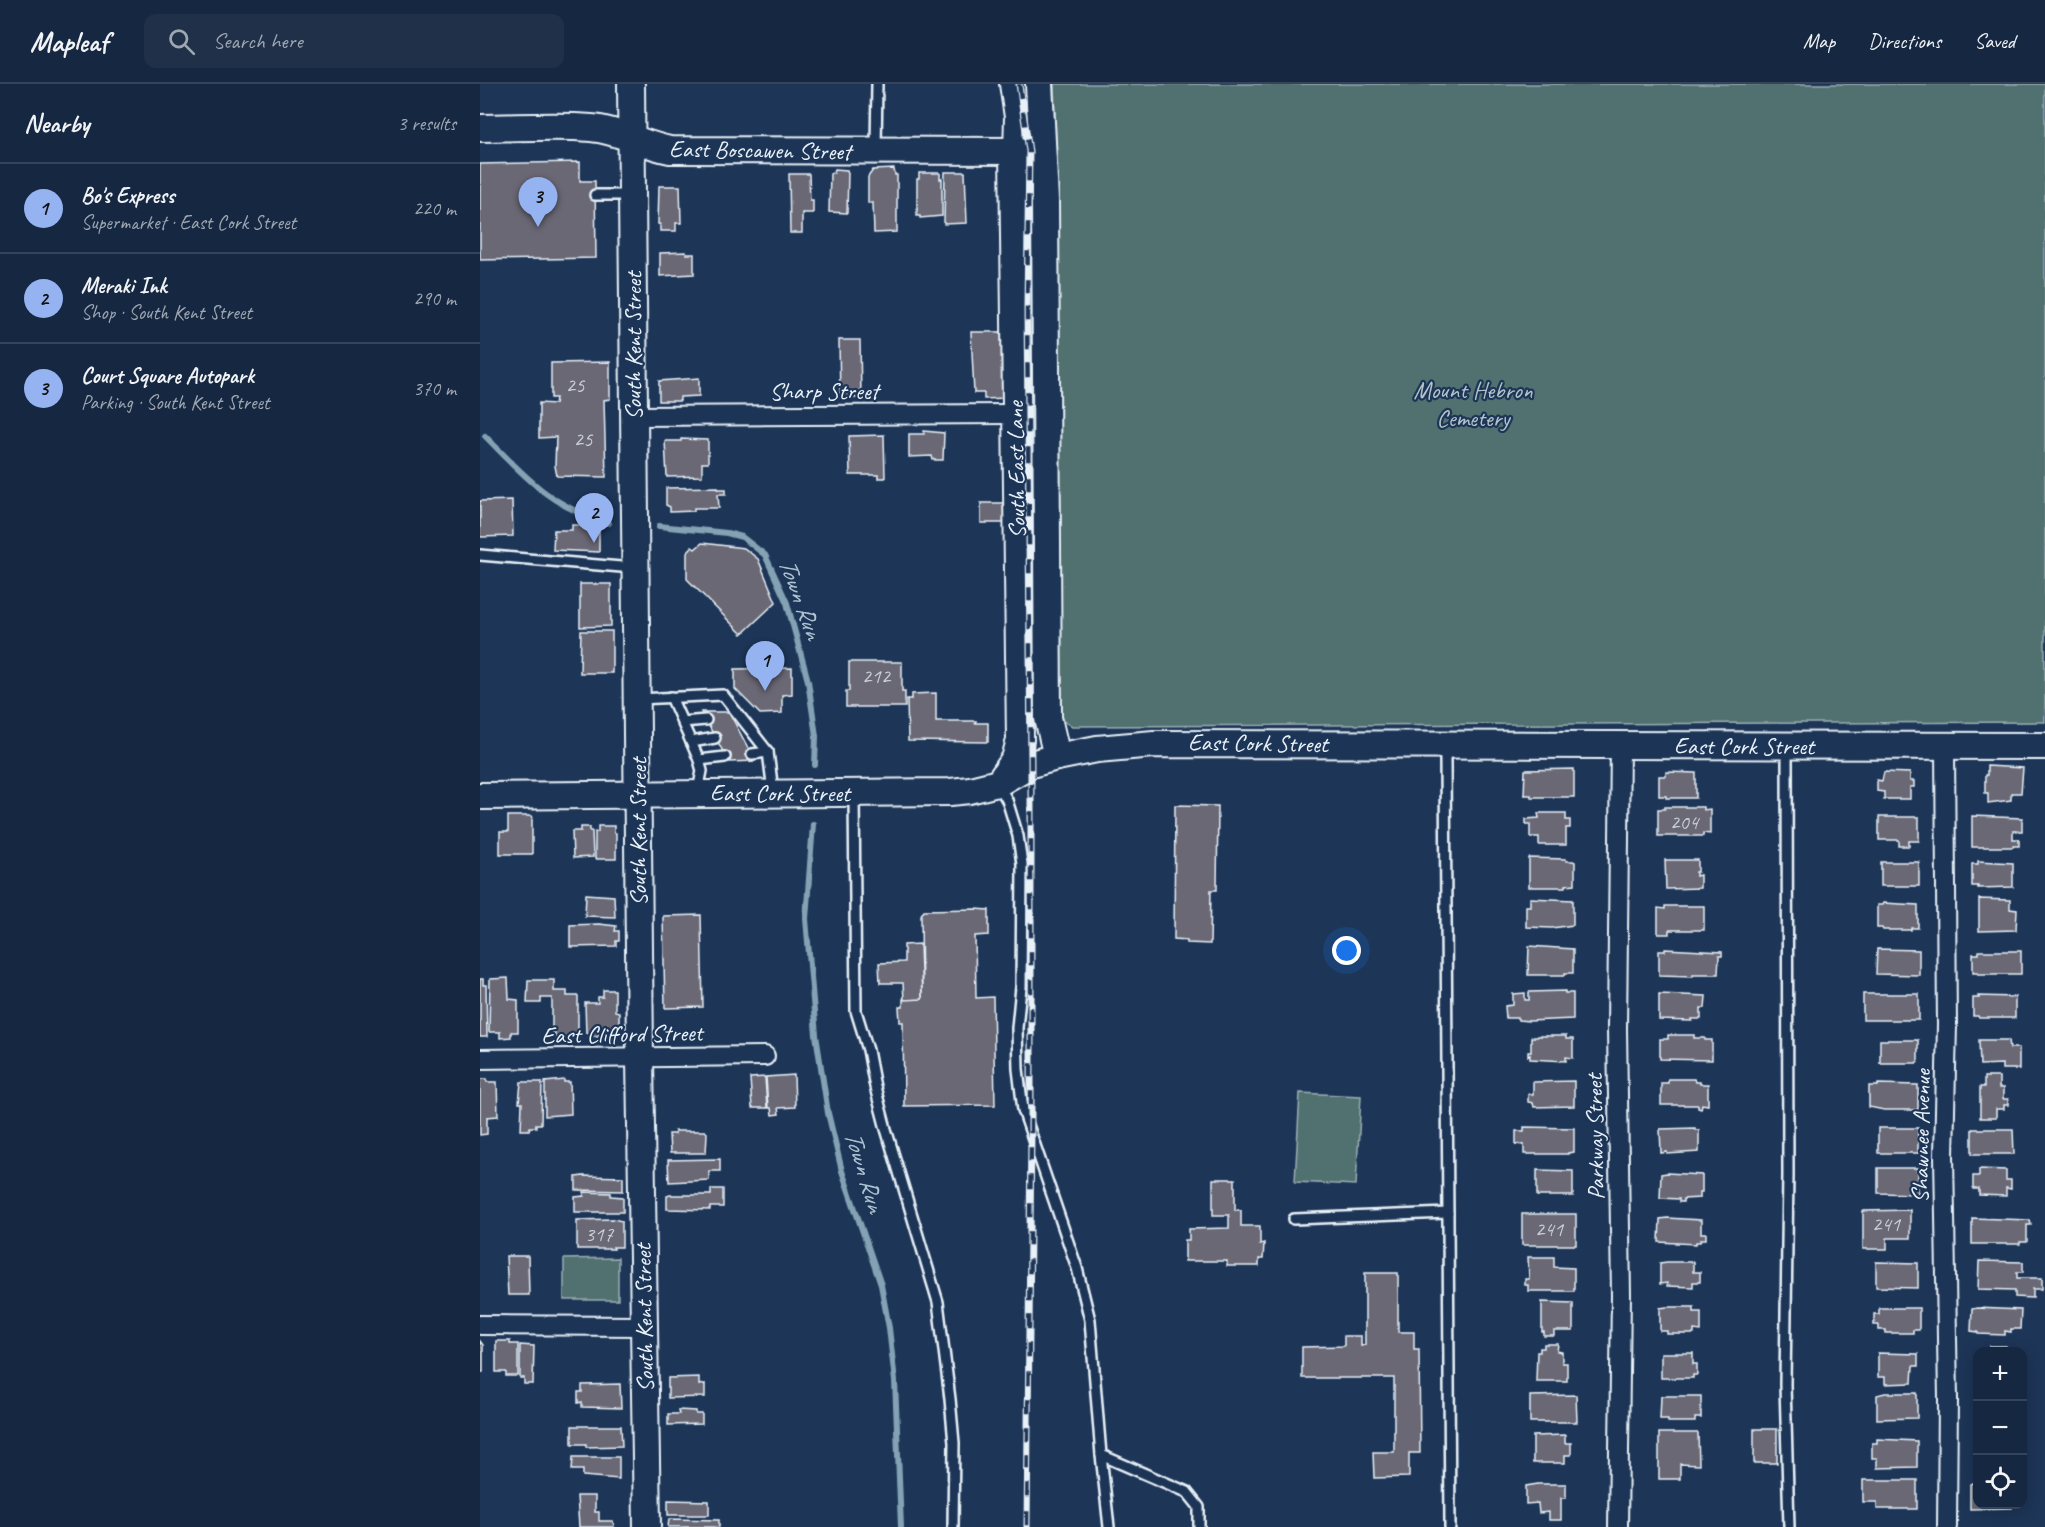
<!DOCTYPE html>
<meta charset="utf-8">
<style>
body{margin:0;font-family:Caveat,sans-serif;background:#1f3048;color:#f1f3f6}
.controls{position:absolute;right:18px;bottom:18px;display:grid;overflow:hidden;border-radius:12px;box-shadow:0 3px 15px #0003}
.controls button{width:54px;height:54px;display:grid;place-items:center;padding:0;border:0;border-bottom:2px solid #35445a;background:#162841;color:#f1f3f6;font:30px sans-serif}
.you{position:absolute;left:867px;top:867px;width:21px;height:21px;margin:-15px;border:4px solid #fff;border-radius:50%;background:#1a73e8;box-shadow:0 0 0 9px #1a73e833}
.badge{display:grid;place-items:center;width:39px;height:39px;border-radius:50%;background:#95b2f1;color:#111;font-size:20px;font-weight:700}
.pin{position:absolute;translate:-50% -50px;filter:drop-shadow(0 2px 3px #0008)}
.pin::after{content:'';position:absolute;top:32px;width:21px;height:18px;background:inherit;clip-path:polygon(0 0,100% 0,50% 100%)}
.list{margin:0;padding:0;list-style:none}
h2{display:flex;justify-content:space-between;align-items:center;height:78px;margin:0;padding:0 24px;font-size:26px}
h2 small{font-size:20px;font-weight:400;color:#9ea6b1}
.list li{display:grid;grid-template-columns:39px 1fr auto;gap:18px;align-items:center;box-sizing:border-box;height:90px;padding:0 24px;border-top:2px solid #35445a}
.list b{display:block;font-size:22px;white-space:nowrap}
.list p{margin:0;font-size:20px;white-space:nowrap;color:#9ea6b1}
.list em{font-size:20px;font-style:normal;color:#9ea6b1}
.icon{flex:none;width:33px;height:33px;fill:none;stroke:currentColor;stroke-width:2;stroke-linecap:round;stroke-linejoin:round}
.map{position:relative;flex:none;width:1565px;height:1443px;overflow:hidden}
header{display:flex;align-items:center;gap:36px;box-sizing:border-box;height:84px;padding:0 30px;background:#162841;border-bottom:2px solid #35445a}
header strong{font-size:28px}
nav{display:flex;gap:33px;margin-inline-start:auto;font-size:21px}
.search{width:420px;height:54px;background:#1f3048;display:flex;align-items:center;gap:15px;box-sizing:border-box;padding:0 21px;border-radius:12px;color:#9ea6b1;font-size:22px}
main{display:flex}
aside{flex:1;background:#162841}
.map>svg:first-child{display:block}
</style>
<header>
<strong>Mapleaf</strong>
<div class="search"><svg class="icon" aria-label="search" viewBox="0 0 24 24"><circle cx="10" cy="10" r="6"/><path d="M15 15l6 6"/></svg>Search here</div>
<nav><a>Map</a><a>Directions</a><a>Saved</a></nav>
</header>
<main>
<aside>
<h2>Nearby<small>3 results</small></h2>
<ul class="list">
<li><span class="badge">1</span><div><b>Bo's Express</b><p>Supermarket · East Cork Street</p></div><em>220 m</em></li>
<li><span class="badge">2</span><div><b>Meraki Ink</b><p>Shop · South Kent Street</p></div><em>290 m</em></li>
<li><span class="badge">3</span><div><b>Court Square Autopark</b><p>Parking · South Kent Street</p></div><em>370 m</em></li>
</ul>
</aside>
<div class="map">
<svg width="1565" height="1443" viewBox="0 0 1565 1443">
<rect width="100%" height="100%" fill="#1d3557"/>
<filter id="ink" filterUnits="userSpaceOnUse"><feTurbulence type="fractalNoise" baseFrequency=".0167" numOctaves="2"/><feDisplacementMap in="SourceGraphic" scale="12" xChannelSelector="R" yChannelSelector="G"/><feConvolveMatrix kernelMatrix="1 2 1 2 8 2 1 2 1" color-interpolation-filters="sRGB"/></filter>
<g filter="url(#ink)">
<g fill="#517070" stroke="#9cb0b4" stroke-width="1.5">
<path d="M574,0H1565V638L592,642L584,637L580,626L577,88Z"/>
<path d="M820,1009L881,1012L876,1101L815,1098Z"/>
<path d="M138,1174V1216H84V1175Z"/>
</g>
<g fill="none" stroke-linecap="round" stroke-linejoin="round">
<g stroke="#84a2b4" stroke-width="6">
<path d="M5,352C45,392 71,424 129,439"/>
<path d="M179,442L247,449L262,453L285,471L307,519L328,597L336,652L335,681"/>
<path d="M333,740L326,835L336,951L348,1029L362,1087L401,1201L409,1244L415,1297L421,1443"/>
</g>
</g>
<g fill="#6a6874" stroke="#e8f1f8" stroke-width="1.5">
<path d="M100,78V97H115L116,174L0,176V80Z"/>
<path d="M355,85L367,86L368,89L367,129L349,128L350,89H354Z"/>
<path d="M414,85L415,91H417V148L394,149L393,119H388V93L393,86Z"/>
<path d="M465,88H485L487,139L464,140Z"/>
<path d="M439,89H460V95H462V132L440,134V132H437V95H439Z"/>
<path d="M309,90H329L330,116H333V129H322V149H310Z"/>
<path d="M179,102H200L201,139H196V147H180V140H178Z"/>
<path d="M206,168V170H214V190L180,192V169Z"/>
<path d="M491,248H526L525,314L504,315V309H494Z"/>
<path d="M359,256H380L381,314H360Z"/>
<path d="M130,278V315L124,316L126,393L77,392L75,382L76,353L59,354V319L75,320L76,314H71V279Z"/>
<path d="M219,294V312L200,313V317H179V297Z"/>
<path d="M444,347L464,349L463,376H453L452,372L429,373V350H444Z"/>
<path d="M404,351L405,394H398V391H370L369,352Z"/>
<path d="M201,355L228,356V379H222V392L187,393L185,357H201Z"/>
<path d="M238,403V405H246V410H238L239,424H214V427L190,428V423L186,421V404Z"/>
<path d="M32,416L33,452L0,453V417Z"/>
<rect x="501" y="419" width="23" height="20"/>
<path d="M92,441H106V446H119V468L73,466L74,446H92Z"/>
<path d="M222,459L264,464L278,475L296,518L262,550L207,495V468L212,463L215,465Z"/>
<path d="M100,500H131V542L100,543Z"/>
<path d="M101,547H132V589H100Z"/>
<path d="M369,578H422V607H425V623H366V607H369Z"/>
<path d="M312,584V610L302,611V629L280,630L255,605V585Z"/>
<path d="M456,609V637H496L495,639H508V658L428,657L427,615H432V610Z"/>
<path d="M221,628H249L275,677L249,678Z"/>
<path d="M1507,682L1543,684L1541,709H1531V716L1508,719V709H1505V691H1507Z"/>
<path d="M1094,685V713H1051V711H1044L1045,686Z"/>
<path d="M1186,688L1216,689V714H1186V712H1179V692H1186Z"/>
<path d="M1404,688L1430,689V697H1434V703H1430V715H1404V708L1397,707V696L1402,697Z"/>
<path d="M695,721L738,722L737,806H731L730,860L707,859V856L694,855Z"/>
<path d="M1185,723H1223V726L1230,725V750L1223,749V752H1178V725H1185Z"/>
<path d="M1058,729H1086V736H1090V744H1086V761H1059V753H1050V740H1046V735L1059,734Z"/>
<path d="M28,732H52V770H20V748H28Z"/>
<path d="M1492,732L1542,734V747H1533V755H1539V762H1533V763H1492Z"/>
<path d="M1399,733H1439V757H1429V762H1419V756H1399Z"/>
<path d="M118,742H134V749H136V775H115V748H118Z"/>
<path d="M101,743H110V747H112L113,773L93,774L92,747H101Z"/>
<path d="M1049,774L1086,775V777H1093L1095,778V800L1086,801V803H1049Z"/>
<path d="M1185,776H1218V788H1216V792L1220,791V804L1186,805Z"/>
<path d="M1498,777L1533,779V803L1498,804V802H1492V780H1498Z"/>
<rect x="1401" y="778" width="38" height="24"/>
<path d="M106,810L134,812L135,833L105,832Z"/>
<path d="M1050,814L1093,816V841L1072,844L1046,843V822H1050Z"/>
<path d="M1499,815L1530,816V825L1537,826L1536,846L1499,847Z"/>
<path d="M1403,819L1438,821V844H1431V846H1403L1402,844H1397V821H1402Z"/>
<path d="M1185,822H1224V846H1189V850H1178V824L1185,825Z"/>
<path d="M496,825L509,826V851L495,852L496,914L513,913L515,1021L424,1022L423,938H420L419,923H423V915H442L441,831L444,826Z"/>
<path d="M221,831L223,923L185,924L183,832Z"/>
<path d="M119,840L136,842L135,847H139V857H136V862L90,863V841Z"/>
<path d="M440,860L442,915L424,916L423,899H400L399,879L424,878V861Z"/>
<path d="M1049,862L1093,865V889H1085V891H1048Z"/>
<path d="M1185,865L1242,868V872H1239L1238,890H1213V892L1179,891V867H1185Z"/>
<path d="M1397,865L1439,866V891L1396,890Z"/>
<path d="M1499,867H1541V890H1498V888H1493V870H1499Z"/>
<path d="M28,894L29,915L38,916V948H31V953L20,954V948H9L10,895Z"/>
<path d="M0,895H3V901H6L7,953H0Z"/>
<path d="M48,896H74V907H87V912H98V954L74,953L75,949H72V914H61V919H47Z"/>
<path d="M123,906H135V927L139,928V947L119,948V952H112V949H106L105,919H118V913H123Z"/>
<path d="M1085,907V909H1093V935L1049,937L1038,936V934H1026L1025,922L1033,921V910L1045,909V916H1049V908Z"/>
<path d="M1179,910L1226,912L1225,924H1221V935H1212V937L1179,936Z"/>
<rect x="1383" y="910" width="56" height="26"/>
<path d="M1498,912L1535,913V934H1499L1498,932H1493V914H1499Z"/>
<path d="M1188,951H1214V954H1225V956H1232V976L1180,975V955H1188Z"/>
<path d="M1057,952H1086V955H1093V974L1086,973V977L1050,975V971L1048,972V968H1051V953H1057Z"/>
<rect x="1400" y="956" width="38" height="23"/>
<path d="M1499,956H1529L1530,964H1539V985H1522V980L1500,981Z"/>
<path d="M314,991L315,1023L298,1024L299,1030L292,1031L291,1024H288L286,993Z"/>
<path d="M285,993L287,1024H272L270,994Z"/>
<path d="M1504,993H1519V1004H1523V1015H1528V1021H1524V1025H1516V1034H1500V1003H1504Z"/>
<path d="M0,995H7V998H17L18,1032L7,1033V1050L0,1051Z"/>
<path d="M1188,995H1214L1215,998H1220V1000H1228V1021L1222,1020L1221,1025L1218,1024V1021H1181V999H1188Z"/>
<path d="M84,996V998H90L91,1030L65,1032V998Z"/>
<path d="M1094,997V1022L1054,1023L1053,1019L1048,1018V1010H1053V998Z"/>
<path d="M41,998H62L61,1040H56V1043H50L49,1046H41L42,1019H39Z"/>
<path d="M1398,1000L1438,1001V1026H1404L1389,1023V1002H1398Z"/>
<path d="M1044,1043L1094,1044V1068L1088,1069V1070H1044V1061L1036,1060V1047H1044Z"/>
<path d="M1215,1044V1046H1219V1068L1187,1070V1068L1181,1069L1180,1045Z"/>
<rect x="1398" y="1044" width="40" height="25"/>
<path d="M1492,1045H1533L1534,1070H1492Z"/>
<path d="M195,1047H225L227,1049L226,1069H190L189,1050H195Z"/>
<path d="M240,1075V1087H229V1096L189,1098L188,1076Z"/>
<path d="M1398,1084H1438V1110L1398,1109Z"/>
<path d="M1499,1085L1526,1086V1096H1531V1105L1526,1104V1112L1499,1111V1105H1493V1092H1499Z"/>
<path d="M1057,1086L1093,1087V1112H1057Z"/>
<path d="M1187,1089L1222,1091V1108H1220V1114L1203,1115V1118H1199V1115L1180,1114L1181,1090Z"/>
<path d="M103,1092L143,1093V1107L96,1106V1093Z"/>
<path d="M733,1095H755V1126H761V1142H780V1160L784,1159L783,1175H779V1182H747V1177H705V1156H709V1145L749,1144V1131H733Z"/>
<path d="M231,1105H243V1123H230V1126L187,1125V1112L190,1111H231Z"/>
<path d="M104,1108L131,1109V1112L143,1113V1128H95V1113L104,1112Z"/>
<path d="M1430,1126V1154H1407V1165H1383V1127Z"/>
<rect x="1042" y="1130" width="54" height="31"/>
<path d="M1187,1134L1221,1136V1149H1226V1155H1221L1220,1158H1216V1160L1179,1158L1180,1135Z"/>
<path d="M1492,1134L1550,1136L1551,1141H1547V1158H1540V1160H1492Z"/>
<path d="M133,1135L142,1137V1163H133L134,1165H97V1136Z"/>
<path d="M26,1172H48L49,1211H28Z"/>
<path d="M1048,1173H1074V1183L1094,1184V1207H1048V1201H1045V1195H1049Z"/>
<path d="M1499,1177L1543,1178V1188H1537V1194H1562V1205H1553V1214L1535,1213V1206L1498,1205Z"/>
<path d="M1187,1178H1213V1188H1220V1198H1213V1203L1187,1202V1199L1180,1200V1179Z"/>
<path d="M1396,1178L1438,1179V1204L1396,1203Z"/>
<path d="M885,1189H918V1248H934V1265H939L940,1369H929V1393L894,1394L893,1368H914V1294H822V1263L864,1262V1252H881V1262L885,1261Z"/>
<path d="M1062,1218L1093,1219V1247H1074V1252H1064V1248H1062Z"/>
<path d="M1187,1223H1214V1228H1221V1247L1214,1246V1250H1187V1247H1180V1224Z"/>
<path d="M1399,1224H1439V1246H1433V1249H1406V1246H1399V1241H1394V1230H1399Z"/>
<path d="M1497,1224L1541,1226L1540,1245H1531V1248L1525,1247V1251L1498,1250V1248L1491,1247L1492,1225Z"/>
<path d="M0,1257L3,1261V1288H0Z"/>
<path d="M16,1257H30V1260H38V1292H26V1288H16Z"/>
<path d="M1064,1260H1078L1077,1267L1082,1268V1279H1087V1297H1056L1057,1268H1060V1264H1064Z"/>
<path d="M40,1261L54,1262L53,1300H44V1294H40Z"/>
<rect x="1510" y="1262" width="16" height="6"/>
<path d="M1181,1269H1213V1280H1217V1291H1213V1294H1181Z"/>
<path d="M1398,1269L1438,1270V1282H1433L1432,1299L1405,1300V1293H1398Z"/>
<path d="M219,1293V1301L225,1300V1313L188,1314V1294Z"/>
<path d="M140,1300L141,1324L102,1323V1318L98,1319V1308H102V1301Z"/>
<path d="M1405,1309H1437V1334L1397,1335V1311Z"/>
<path d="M1096,1311L1097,1338H1050V1312Z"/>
<path d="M1181,1312H1221V1334H1215V1338H1188V1335H1180Z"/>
<path d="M198,1326L216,1327V1330H222V1340L188,1341V1330H199Z"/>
<path d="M92,1342H141L142,1362L106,1363V1360H92Z"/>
<rect x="1274" y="1345" width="23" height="34"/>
<path d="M1179,1349H1218L1219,1381L1200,1380V1395H1179Z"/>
<path d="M1085,1351V1359H1091V1371H1085V1379H1053V1352Z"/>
<path d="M1397,1355L1437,1357V1383L1397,1384V1374H1392V1359H1397Z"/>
<path d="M93,1373H139V1395L103,1392V1386H92Z"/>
<path d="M1383,1396H1437V1425H1397V1418H1383Z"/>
<path d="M1496,1398L1498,1420H1533L1532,1424L1490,1425V1400Z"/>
<path d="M1058,1400H1086V1414H1081V1436H1069V1428L1059,1429L1058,1419L1046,1420V1402Z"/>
<path d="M97,1412H115V1428H119V1437H133L134,1443H99Z"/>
<path d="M188,1416L229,1417V1431H188Z"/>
<path d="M189,1435L239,1436V1443H188Z"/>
</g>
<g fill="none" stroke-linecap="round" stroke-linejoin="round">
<defs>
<g id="lane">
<path d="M396,64L397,0"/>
<path d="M115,111H149"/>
<path d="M0,471L153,484"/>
<path d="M191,613L219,676L222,687L218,707"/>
<path d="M158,615L243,611L288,668L293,707"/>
<path d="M202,638L226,636"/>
<path d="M211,658L235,654"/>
<path d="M969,663L965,674L970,1443"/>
<path d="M1307,663L1308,1090L1305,1300L1309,1443"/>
<path d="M272,670L288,668"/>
<path d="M219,676L245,673"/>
<path d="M518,700L527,716L538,752L542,780L541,903L537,944L538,985L543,1026L597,1184L610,1236L621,1371L707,1408L719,1423V1443"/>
<path d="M374,711L376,927L388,966L395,1003L406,1045L458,1218L470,1315L474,1359L473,1443"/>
<path d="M814,1135L968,1129"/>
<path d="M621,1371L629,1443"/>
</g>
<g id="street">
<path d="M529,0L534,33L533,67"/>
<path d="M154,332L535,330"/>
<path d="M1465,662L1467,941L1464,1071L1468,1315L1467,1443"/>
<path d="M0,975L285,972"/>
<path d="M0,1241L165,1242"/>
<path d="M1138,1443L1141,1211L1137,945L1140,661"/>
</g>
<g id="secondary">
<path d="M151,0L160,974L167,1443"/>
<path d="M559,0L565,116L568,634L577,673"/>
<path d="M0,44C35,44 76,41 111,44C138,46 163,61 190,66L550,67"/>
<path d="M520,697L535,675L540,656L533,67"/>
<path d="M0,712L470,708L490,706L518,699L551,680L577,673L617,665L674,660L1565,662"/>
</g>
</defs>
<use href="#lane" stroke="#e8f1f8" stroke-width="14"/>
<use href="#street" stroke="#e8f1f8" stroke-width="22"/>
<use href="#secondary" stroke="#e8f1f8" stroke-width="30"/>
<use href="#lane" stroke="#1d3557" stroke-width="9"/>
<use href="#street" stroke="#1d3557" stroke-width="18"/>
<use href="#secondary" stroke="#1d3557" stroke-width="26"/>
<defs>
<path id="rail" d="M539,0L549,67L547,224L551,680V1049L547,1443"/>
</defs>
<use href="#rail" stroke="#e8f1f8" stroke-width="7"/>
<use href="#rail" stroke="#1d3557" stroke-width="4.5" stroke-dasharray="14" stroke-linecap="butt"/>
</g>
</g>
<g text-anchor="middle" stroke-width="4.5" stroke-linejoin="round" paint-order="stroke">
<g font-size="21" fill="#c8cfd7">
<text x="95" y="308">25</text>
<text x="103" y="362">25</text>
<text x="396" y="599">212</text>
<text x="1204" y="745">204</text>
<text x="1406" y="1147">241</text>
<text x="1069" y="1152">241</text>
<text x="119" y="1157">317</text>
</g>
<g font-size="24" fill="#e8f1f8" stroke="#1d3557">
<text transform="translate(280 66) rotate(1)" y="8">East Boscawen Street</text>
<text transform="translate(153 262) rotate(-90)" y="8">South Kent Street</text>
<text x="344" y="315">Sharp Street</text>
<text transform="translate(536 386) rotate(-91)" y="8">South East Lane</text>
<text transform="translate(778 659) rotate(1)" y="8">East Cork Street</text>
<text x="1264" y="670">East Cork Street</text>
<text x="300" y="717">East Cork Street</text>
<text transform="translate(158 748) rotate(-90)" y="8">South Kent Street</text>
<text transform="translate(142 950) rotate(-1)" y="8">East Clifford Street</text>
<text transform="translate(1441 1052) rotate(-89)" y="8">Shawnee Avenue</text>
<text transform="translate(1115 1053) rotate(-91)" y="8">Parkway Street</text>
<text transform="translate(164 1234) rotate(-91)" y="8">South Kent Street</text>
</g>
<g font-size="24" fill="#b3c4c8" stroke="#1d3557">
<text x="993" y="314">Mount Hebron<tspan x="993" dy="28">Cemetery</tspan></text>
</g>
<g font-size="26" font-style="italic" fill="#aec3d0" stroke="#1d3557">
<text transform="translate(321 514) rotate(70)" y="9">Town Run</text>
<text transform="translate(385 1087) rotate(73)" y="9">Town Run</text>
</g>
</g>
</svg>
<div class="controls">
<button>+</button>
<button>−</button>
<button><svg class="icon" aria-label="locate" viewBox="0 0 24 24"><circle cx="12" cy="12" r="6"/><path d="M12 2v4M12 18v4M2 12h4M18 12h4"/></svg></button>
</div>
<div class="you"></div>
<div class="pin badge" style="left:285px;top:607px">1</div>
<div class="pin badge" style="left:114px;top:459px">2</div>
<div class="pin badge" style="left:58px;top:143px">3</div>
</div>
</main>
